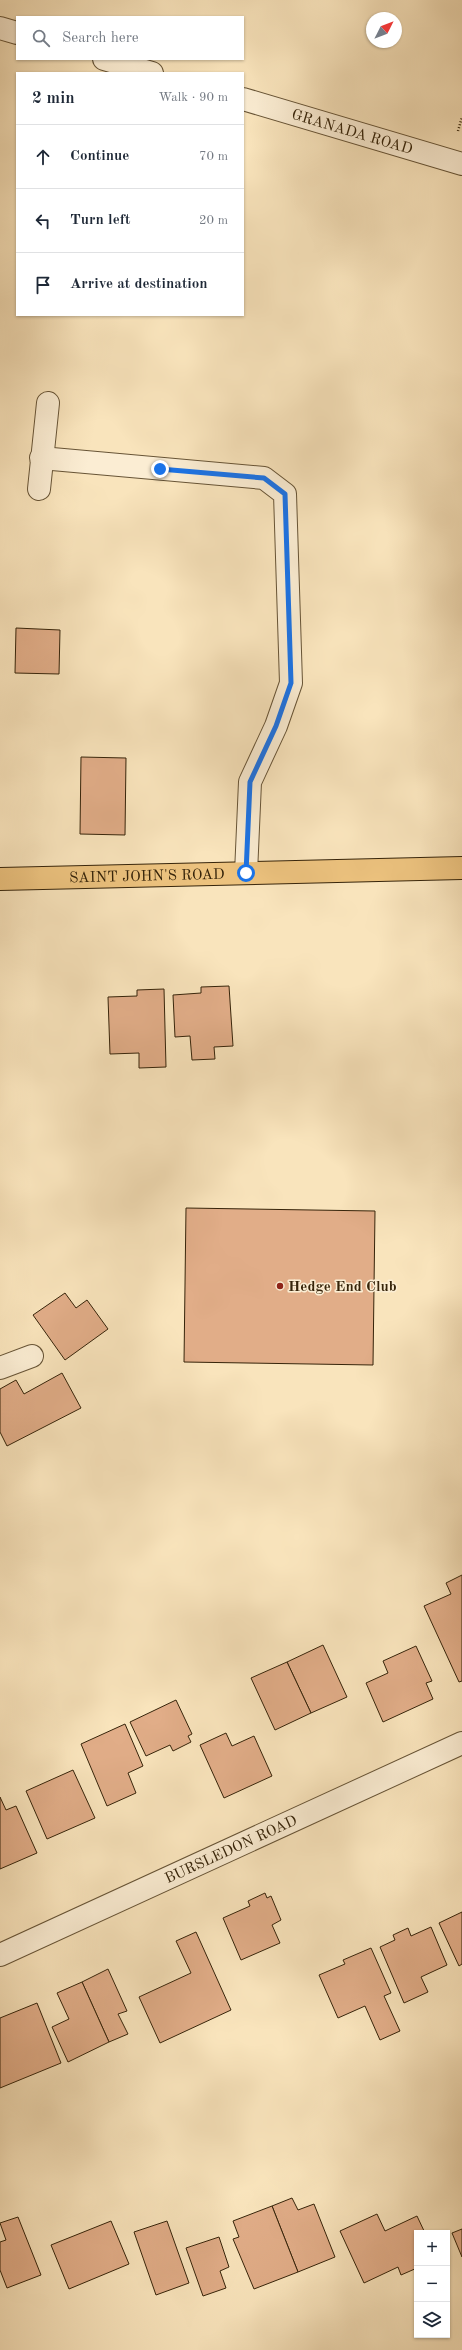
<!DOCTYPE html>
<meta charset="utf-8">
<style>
body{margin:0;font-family:"Old Standard TT",serif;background:#f6f6f7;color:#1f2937}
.controls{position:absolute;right:12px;bottom:12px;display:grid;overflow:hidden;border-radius:0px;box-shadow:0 1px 3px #0004}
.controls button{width:36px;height:36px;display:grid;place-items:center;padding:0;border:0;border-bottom:1px solid #e0e1e3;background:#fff;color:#1f2937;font:20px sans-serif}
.compass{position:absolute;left:366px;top:12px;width:36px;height:36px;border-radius:50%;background:#fff;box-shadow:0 1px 3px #0004;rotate:48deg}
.stop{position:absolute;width:12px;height:12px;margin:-9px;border:3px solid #1a73e8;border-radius:50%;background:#fff}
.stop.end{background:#1a73e8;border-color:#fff;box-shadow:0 1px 4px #0008}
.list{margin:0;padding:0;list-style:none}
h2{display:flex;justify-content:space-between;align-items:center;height:52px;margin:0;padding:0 16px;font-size:17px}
h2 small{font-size:13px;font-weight:400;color:#747a83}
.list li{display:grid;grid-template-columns:26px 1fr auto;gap:12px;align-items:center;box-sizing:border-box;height:64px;padding:0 16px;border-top:1px solid #e0e1e3}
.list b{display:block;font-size:15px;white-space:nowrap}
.list em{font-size:13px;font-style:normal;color:#747a83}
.icon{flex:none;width:22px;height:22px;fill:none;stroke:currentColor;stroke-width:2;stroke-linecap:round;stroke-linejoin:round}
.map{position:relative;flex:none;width:462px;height:2350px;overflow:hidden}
.search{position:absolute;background:#fff;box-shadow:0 1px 3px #0004;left:16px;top:16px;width:228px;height:44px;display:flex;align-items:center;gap:10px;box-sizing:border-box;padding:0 14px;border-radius:0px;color:#747a83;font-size:15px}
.panel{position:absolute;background:#fff;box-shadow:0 1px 3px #0004;left:16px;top:72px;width:228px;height:244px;border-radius:0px}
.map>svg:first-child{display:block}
</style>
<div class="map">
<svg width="462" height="2350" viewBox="0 0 462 2350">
<rect width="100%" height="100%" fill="#f9e4bc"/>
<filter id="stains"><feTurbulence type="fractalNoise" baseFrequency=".005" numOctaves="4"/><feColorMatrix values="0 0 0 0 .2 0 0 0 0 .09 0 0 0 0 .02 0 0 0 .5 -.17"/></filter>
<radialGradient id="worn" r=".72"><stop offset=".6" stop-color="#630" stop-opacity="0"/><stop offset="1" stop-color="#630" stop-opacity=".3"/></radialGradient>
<g fill="#e1ad88" stroke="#36240a">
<path d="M16,628L60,630L59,674L15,673Z"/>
<path d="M81,757L126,758L125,835L80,834Z"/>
<path d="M229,986L233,1046L214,1047L215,1059L192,1060L190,1036L175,1037L173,995L201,993V987Z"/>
<path d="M164,989L166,1067L139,1068V1053L110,1054L108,997L137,996V990Z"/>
<path d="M186,1208L375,1211L373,1365L184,1362Z"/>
<path d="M65,1293L76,1308L87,1300L108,1329L65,1360L33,1315Z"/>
<path d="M62,1373L81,1408L7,1446L0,1432V1389L16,1380L24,1394Z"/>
<path d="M462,1575V1681L459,1682L424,1606L451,1594L446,1583Z"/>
<path d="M323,1645L347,1697L311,1713L287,1662Z"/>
<path d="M416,1646L432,1681L426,1683L433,1699L383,1722L366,1683L388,1673L383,1661Z"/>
<path d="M287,1662L311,1713L275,1730L251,1678Z"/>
<path d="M176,1700L192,1734L188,1736L191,1742L173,1751L170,1745L146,1756L130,1722Z"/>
<path d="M125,1724L143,1766L128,1773L136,1793L107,1806L81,1744Z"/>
<path d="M226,1733L232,1746L254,1736L272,1776L224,1798L200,1745Z"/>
<path d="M73,1770L95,1818L47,1839L26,1791Z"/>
<path d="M0,1797L6,1810L16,1806L37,1853L0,1869Z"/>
<path d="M265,1893L267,1898L271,1896L281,1920L272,1925L280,1943L241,1960L223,1918L250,1906L248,1901Z"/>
<path d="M462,1912V1964L459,1966L439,1923Z"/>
<path d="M431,1927L447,1965L421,1977L428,1992L404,2003L380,1947L395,1940L393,1935L408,1928L411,1936Z"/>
<path d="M196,1932L231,2010L160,2043L139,1997L191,1973L176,1941Z"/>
<path d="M371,1948L391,1993L384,1996L400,2031L380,2040L365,2006L338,2018L319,1975L345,1964L343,1960Z"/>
<path d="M108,1969L127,2011L118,2014L128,2034L109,2042L82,1982Z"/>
<path d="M82,1982L109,2042L68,2062L52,2027L69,2019L57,1993Z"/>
<path d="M37,2003L61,2063L0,2088V2018Z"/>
<path d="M292,2198L298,2210L314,2204L335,2257L298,2272L272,2206Z"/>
<path d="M272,2206L298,2272L254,2289L233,2239L239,2237L233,2221Z"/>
<path d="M377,2214L385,2231L417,2216L425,2233H417V2268L401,2275L398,2267L364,2283L340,2231Z"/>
<path d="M18,2217L41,2275L7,2288L0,2270V2242L6,2240L0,2223Z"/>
<path d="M111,2221L129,2264L69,2289L51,2245Z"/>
<path d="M167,2221L189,2283L156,2295L134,2232Z"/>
<path d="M462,2229V2257L452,2233Z"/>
<path d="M219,2237L229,2267L220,2271L226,2288L203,2296L186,2248Z"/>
</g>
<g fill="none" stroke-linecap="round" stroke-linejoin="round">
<defs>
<g id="minor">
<path d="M0,28L17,33"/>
<path d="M104,59L152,73"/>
<path id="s1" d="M243,99L462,164"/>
<path d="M41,458L264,478L285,494L291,683L276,726L250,782L246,873"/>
<path d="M39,489L48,403"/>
<path d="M0,1368L32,1356"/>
<path id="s2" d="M0,1955L462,1743"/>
</g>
<g id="major">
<path id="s3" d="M0,879L462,868"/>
</g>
</defs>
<use href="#minor" stroke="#675436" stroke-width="24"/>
<use href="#major" stroke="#36240a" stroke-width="24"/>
<path stroke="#36240a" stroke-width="2.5" stroke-dasharray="1 2" stroke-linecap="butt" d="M458,131L462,117"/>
<use href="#minor" stroke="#fbedd3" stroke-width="22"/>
<use href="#major" stroke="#ecc27e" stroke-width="22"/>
</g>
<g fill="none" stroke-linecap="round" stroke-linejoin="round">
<path stroke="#1a73e8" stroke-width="5" d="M160,469L264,478L285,494L291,683L276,726L250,782L246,873"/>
</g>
<circle fill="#8f2418" stroke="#fbedd3" stroke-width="1.5" cx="280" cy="1286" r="4"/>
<g text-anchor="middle" stroke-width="3" stroke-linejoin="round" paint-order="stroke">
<g font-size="15" fill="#36240a" stroke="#fbedd3">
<text dy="5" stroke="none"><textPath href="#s1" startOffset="114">GRANADA ROAD</textPath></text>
<text dy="5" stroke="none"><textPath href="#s3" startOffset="147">SAINT JOHN'S ROAD</textPath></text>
<text dy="5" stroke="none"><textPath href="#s2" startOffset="254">BURSLEDON ROAD</textPath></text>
</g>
<g font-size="15" font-weight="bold" fill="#36240a" stroke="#fbedd3" text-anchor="start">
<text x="288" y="1291">Hedge End Club</text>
</g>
</g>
<rect width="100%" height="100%" filter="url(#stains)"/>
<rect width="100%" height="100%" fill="url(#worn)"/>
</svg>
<div class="controls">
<button>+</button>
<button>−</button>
<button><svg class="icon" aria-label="layers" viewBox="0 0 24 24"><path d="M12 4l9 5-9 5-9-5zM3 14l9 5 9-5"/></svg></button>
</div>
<svg class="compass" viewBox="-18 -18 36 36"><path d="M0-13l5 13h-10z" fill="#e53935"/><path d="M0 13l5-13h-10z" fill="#747a83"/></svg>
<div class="stop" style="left:246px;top:873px"></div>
<div class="stop end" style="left:160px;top:469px"></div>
<div class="search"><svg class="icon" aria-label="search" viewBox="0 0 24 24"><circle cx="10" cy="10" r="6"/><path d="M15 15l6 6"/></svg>Search here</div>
<section class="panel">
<h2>2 min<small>Walk · 90 m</small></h2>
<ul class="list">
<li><svg class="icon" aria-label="ahead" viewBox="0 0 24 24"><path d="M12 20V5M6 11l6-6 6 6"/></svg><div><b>Continue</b></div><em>70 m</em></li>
<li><svg class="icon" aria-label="left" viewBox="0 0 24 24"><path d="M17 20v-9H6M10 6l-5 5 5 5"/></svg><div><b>Turn left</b></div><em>20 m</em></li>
<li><svg class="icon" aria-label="arrive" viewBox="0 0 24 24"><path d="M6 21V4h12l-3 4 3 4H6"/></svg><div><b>Arrive at destination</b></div></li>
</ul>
</section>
</div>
